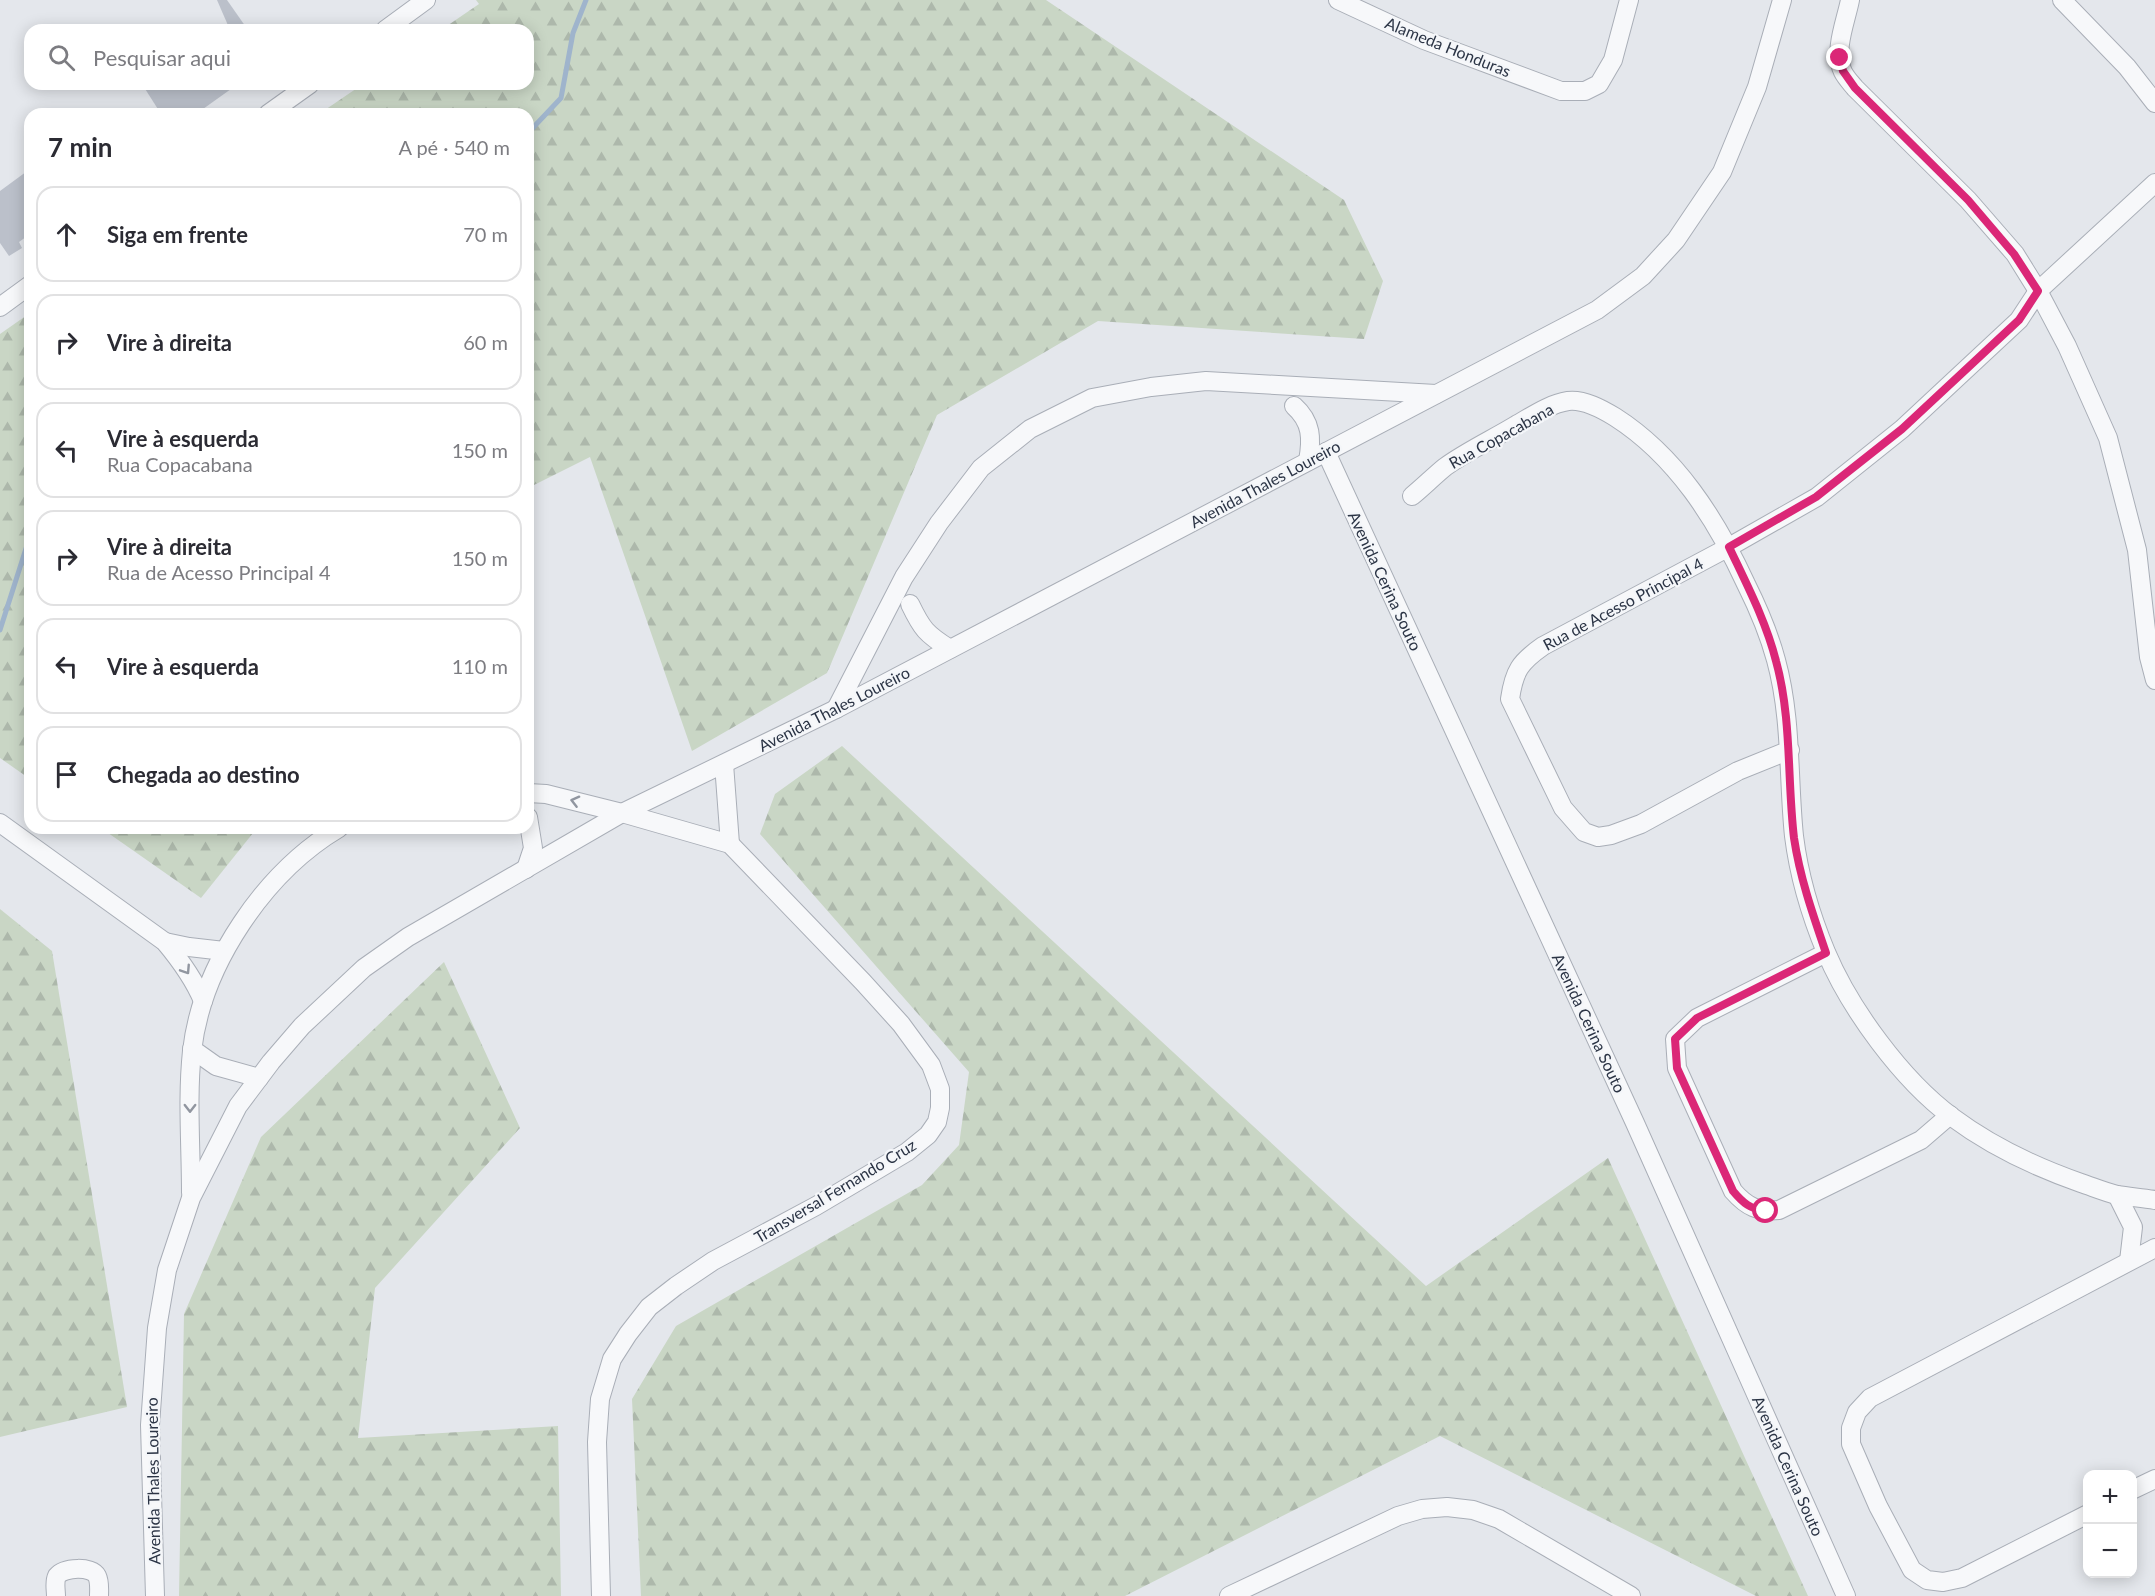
<!DOCTYPE html>
<html lang="pt">
<meta charset="utf-8">
<style>
body{margin:0;font-family:Lato,sans-serif;background:#f2f2f3;color:#2b2b33}
.controls{position:absolute;right:18px;bottom:18px;display:grid;overflow:hidden;border-radius:12px;box-shadow:0 3px 15px #0003}
.controls button{width:54px;height:54px;display:grid;place-items:center;padding:0;border:0;border-bottom:2px solid #e1e1e2;background:#fff;color:#2b2b33;font:30px sans-serif}
.stop{position:absolute;width:18px;height:18px;margin:-14px;border:4px solid #db2777;border-radius:50%;background:#fff}
.stop.end{background:#db2777;border-color:#fff;box-shadow:0 2px 6px #0008}
.list{margin:0;padding:0;list-style:none}
h2{display:flex;justify-content:space-between;align-items:center;height:78px;margin:0;padding:0 24px;font-size:26px}
h2 small{font-size:20px;font-weight:400;color:#7c7c81}
.list li{display:grid;grid-template-columns:39px 1fr auto;gap:18px;align-items:center;box-sizing:border-box;height:96px;margin:0 12px 12px;padding:0 12px;border:2px solid #e1e1e2;border-radius:18px}
.list b{display:block;font-size:22px;white-space:nowrap}
.list p{margin:0;font-size:20px;white-space:nowrap;color:#7c7c81}
.list em{font-size:20px;font-style:normal;color:#7c7c81}
.icon{flex:none;width:33px;height:33px;fill:none;stroke:currentColor;stroke-width:2;stroke-linecap:round;stroke-linejoin:round}
.map{position:relative;flex:none;width:2155px;height:1596px;overflow:hidden}
.search{position:absolute;background:#fff;box-shadow:0 3px 15px #0003;left:24px;top:24px;width:510px;height:66px;display:flex;align-items:center;gap:15px;box-sizing:border-box;padding:0 21px;border-radius:18px;color:#7c7c81;font-size:22px}
.panel{position:absolute;background:#fff;box-shadow:0 3px 15px #0003;left:24px;top:108px;width:510px;height:726px;border-radius:18px}
.map>svg:first-child{display:block}
</style>
<div class="map">
<svg width="2155" height="1596" viewBox="0 0 2155 1596">
<defs>
<pattern id="forest-firs" width="22" height="20" patternUnits="userSpaceOnUse" patternTransform="scale(1.5)"><rect width="22" height="20" fill="#c9d6c5"/><path d="M5 1l3.5 6h-7zM16 11l3.5 6h-7z" fill="#adb8ab"/></pattern>
</defs>
<rect width="100%" height="100%" fill="#e4e7ec"/>
<g fill="url(#forest-firs)">
<path d="M476,0H1046L1344,200L1383,281L1364,339L1098,321L937,415L827,673L692,751L590,457L528,488V114H319L363,84H528V30H441L479,4Z"/>
<path d="M30,313V779L0,758V334Z"/>
<path d="M842,746L1426,1286L1608,1158L1808,1596H1756L1440,1436L1125,1596H641L632,1399L676,1326L922,1185L959,1145L969,1072L760,834L775,794Z"/>
<path d="M101,828H257L201,898Z"/>
<path d="M0,909L52,951L127,1407L0,1437Z"/>
<path d="M444,962L520,1128L375,1288L358,1438L558,1426L561,1596H179L184,1314L261,1137Z"/>
</g>
<g fill="none" stroke-linecap="round" stroke-linejoin="round">
<g stroke="#9fb4cc" stroke-width="5">
<path d="M528,133L561,98L573,33L586,0"/>
<path d="M0,630L30,536"/>
</g>
</g>
<g fill="#bbc0ca">
<path d="M217,0H227L248,30H230Z"/>
<path d="M142,84H238L196,114H161Z"/>
<path d="M30,169V234L19,242L22,248L9,256L0,243V191Z"/>
</g>
<g fill="none" stroke-linecap="round" stroke-linejoin="round">
<defs>
<g id="minor">
<path d="M1338,0L1424,40L1561,91H1585L1599,84L1613,60L1629,0"/>
<path d="M1850,0C1846,21 1833,51 1843,72C1846,78 1851,83 1855,88L1968,200L2015,254L2038,291L2067,346L2108,438L2137,550L2149,657L2155,680"/>
<path d="M2062,0L2127,67L2155,103"/>
<path d="M385,30L426,0"/>
<path d="M268,114L310,84"/>
<path d="M0,307L30,285"/>
<path d="M1294,406C1312,422 1312,439 1308,461"/>
<path d="M1326,452L1635,1123L1846,1596"/>
<path d="M1412,496C1423,487 1434,476 1445,467C1467,451 1493,439 1516,425C1532,416 1549,404 1568,401C1584,399 1602,409 1615,417C1676,456 1716,519 1746,584C1758,608 1769,634 1776,660C1792,718 1788,778 1794,836C1799,876 1811,916 1826,952C1850,1009 1902,1080 1952,1117C1991,1146 2035,1167 2081,1183C2093,1187 2105,1192 2117,1195C2130,1197 2143,1198 2155,1200"/>
<path d="M910,604C922,629 926,634 950,649"/>
<path d="M836,709L904,577L939,523L981,468L1030,429L1092,398L1151,387L1206,381L1436,394"/>
<path d="M1790,750L1738,771L1641,824L1611,835L1598,837L1584,832L1563,808L1510,699C1514,671 1520,662 1543,646L1729,547L1817,497L1902,429L2019,320L2038,291L2155,183"/>
<path d="M724,764L730,844"/>
<path d="M528,793L546,794L622,813L730,844L863,982L901,1024L931,1065L940,1089V1108L937,1122L928,1135L907,1152L870,1174L816,1206L713,1261L676,1286L649,1307L628,1334L612,1359L600,1399L597,1442L601,1596"/>
<path d="M0,823L165,942C180,960 194,979 203,1001"/>
<path d="M526,869L533,848L528,817"/>
<path d="M165,942L189,947L224,951"/>
<path d="M1826,953L1697,1018L1675,1039L1677,1068L1733,1191C1747,1207 1758,1212 1779,1210L1921,1140L1950,1115"/>
<path d="M192,1049L216,1066L259,1078"/>
<path d="M191,1193C191,1146 187,1098 192,1051C202,964 265,872 339,828"/>
<path d="M2117,1195L2133,1227L2129,1261"/>
<path d="M2132,1490L2155,1479"/>
<path d="M2088,1514L1962,1578L1943,1582L1927,1580L1912,1570L1878,1506L1851,1444V1428L1857,1412L1870,1398L2155,1248"/>
<path d="M56,1596C56,1590 54,1582 57,1576C64,1567 92,1566 97,1576C100,1582 99,1590 99,1596"/>
<path d="M155,1596L150,1425L157,1328L167,1270L191,1198L238,1106L271,1062L302,1026L364,968L408,937L622,813L836,709L1597,310L1643,276L1676,240L1722,172L1757,87L1782,0"/>
<path d="M1229,1596L1398,1516L1422,1509L1447,1507L1473,1510L1499,1519L1631,1596"/>
</g>
</defs>
<use href="#minor" stroke="#a9aeb7" stroke-width="20"/>
<use href="#minor" stroke="#f7f8fa" stroke-width="18"/>
</g>
<defs><path id="oneway-chevron" d="M-2-3.5L2.5 0L-2 3.5" fill="none" stroke-width="1.6" stroke-linecap="round" stroke-linejoin="round" transform="scale(1.5)"/></defs>
<g stroke="#9196a0">
<use href="#oneway-chevron" transform="translate(575 801) rotate(-166)"/>
<use href="#oneway-chevron" transform="translate(186 970) rotate(57)"/>
<use href="#oneway-chevron" transform="translate(190 1108) rotate(90)"/>
</g>
<g fill="none" stroke-linecap="round" stroke-linejoin="round">
<path stroke="#db2777" stroke-width="8" d="M1766,1211C1750,1209 1743,1203 1733,1191L1677,1068L1675,1039L1697,1018L1826,953C1813,915 1800,878 1794,838C1787,779 1792,719 1776,661C1766,621 1746,583 1729,547L1816,497L1902,429L2019,320L2038,291L2014,254L1968,200L1855,88L1843,71L1840,58"/>
</g>
<g text-anchor="middle" stroke-width="4.5" stroke-linejoin="round" paint-order="stroke">
<g font-size="16" fill="#2b3445" stroke="#f4f6f9">
<text transform="translate(1448 47) rotate(22)" y="6">Alameda Honduras</text>
<text transform="translate(1501 436) rotate(-29)" y="6">Rua Copacabana</text>
<text transform="translate(1265 484) rotate(-28)" y="6">Avenida Thales Loureiro</text>
<text transform="translate(1385 581) rotate(65)" y="6">Avenida Cerina Souto</text>
<text transform="translate(1623 604) rotate(-28)" y="6">Rua de Acesso Principal 4</text>
<text transform="translate(834 709) rotate(-27)" y="6">Avenida Thales Loureiro</text>
<text transform="translate(1589 1023) rotate(65)" y="6">Avenida Cerina Souto</text>
<text transform="translate(835 1191) rotate(-31)" y="6">Transversal Fernando Cruz</text>
<text transform="translate(1788 1466) rotate(66)" y="6">Avenida Cerina Souto</text>
<text transform="translate(153 1481) rotate(-91)" y="6">Avenida Thales Loureiro</text>
</g>
</g>
</svg>
<div class="controls">
<button>+</button>
<button>−</button>
</div>
<div class="stop" style="left:1766px;top:1211px"></div>
<div class="stop end" style="left:1840px;top:58px"></div>
<div class="search"><svg class="icon" aria-label="search" viewBox="0 0 24 24"><circle cx="10" cy="10" r="6"/><path d="M15 15l6 6"/></svg>Pesquisar aqui</div>
<section class="panel">
<h2>7 min<small>A pé · 540 m</small></h2>
<ul class="list">
<li><svg class="icon" aria-label="ahead" viewBox="0 0 24 24"><path d="M12 20V5M6 11l6-6 6 6"/></svg><div><b>Siga em frente</b></div><em>70 m</em></li>
<li><svg class="icon" aria-label="right" viewBox="0 0 24 24"><path d="M7 20v-9h11M14 6l5 5-5 5"/></svg><div><b>Vire à direita</b></div><em>60 m</em></li>
<li><svg class="icon" aria-label="left" viewBox="0 0 24 24"><path d="M17 20v-9H6M10 6l-5 5 5 5"/></svg><div><b>Vire à esquerda</b><p>Rua Copacabana</p></div><em>150 m</em></li>
<li><svg class="icon" aria-label="right" viewBox="0 0 24 24"><path d="M7 20v-9h11M14 6l5 5-5 5"/></svg><div><b>Vire à direita</b><p>Rua de Acesso Principal 4</p></div><em>150 m</em></li>
<li><svg class="icon" aria-label="left" viewBox="0 0 24 24"><path d="M17 20v-9H6M10 6l-5 5 5 5"/></svg><div><b>Vire à esquerda</b></div><em>110 m</em></li>
<li><svg class="icon" aria-label="arrive" viewBox="0 0 24 24"><path d="M6 21V4h12l-3 4 3 4H6"/></svg><div><b>Chegada ao destino</b></div></li>
</ul>
</section>
</div>
